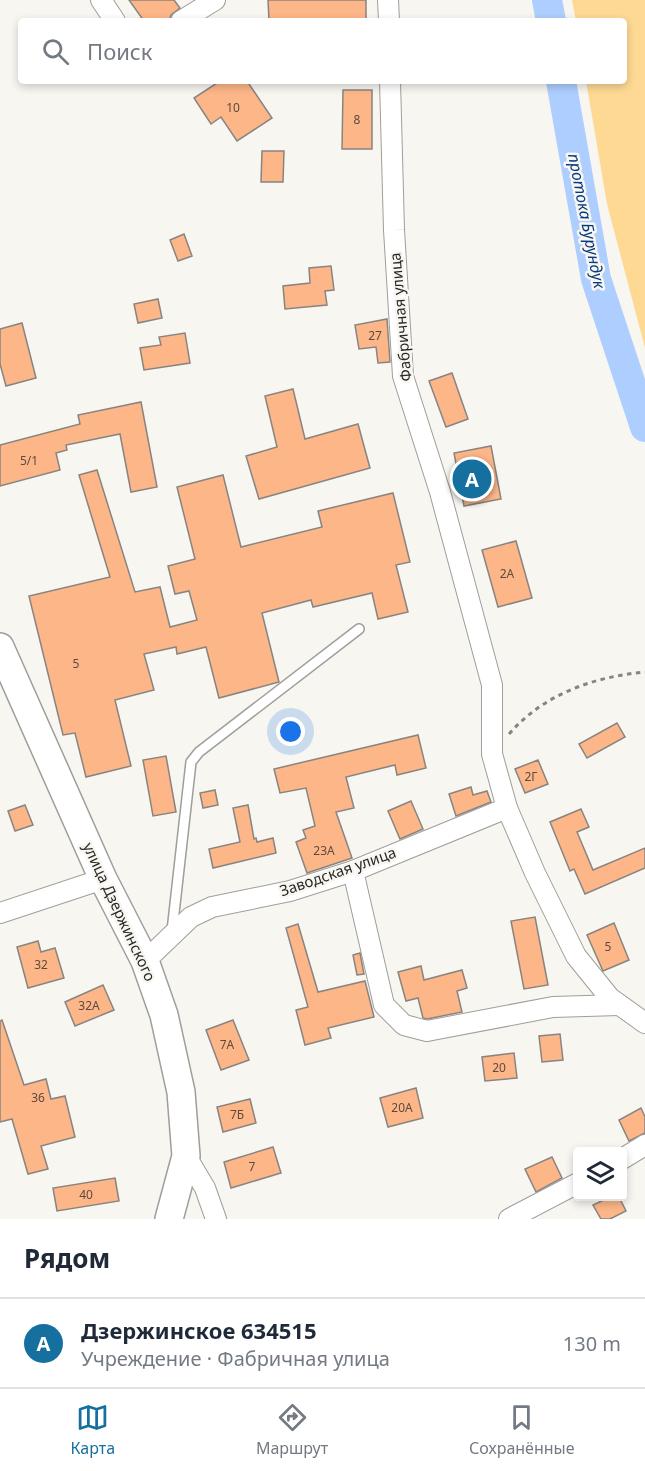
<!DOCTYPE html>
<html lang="ru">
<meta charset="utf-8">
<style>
body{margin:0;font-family:"Noto Sans",sans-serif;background:#f2f2f3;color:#1f2937}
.controls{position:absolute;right:18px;bottom:18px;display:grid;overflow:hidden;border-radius:6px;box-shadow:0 3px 9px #0003}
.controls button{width:54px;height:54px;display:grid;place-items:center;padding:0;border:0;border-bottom:2px solid #e0e1e3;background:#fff;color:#1f2937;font:30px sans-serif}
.you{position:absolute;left:291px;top:732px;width:21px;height:21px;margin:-15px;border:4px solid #fff;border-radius:50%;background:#1a73e8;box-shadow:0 0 0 9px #1a73e833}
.badge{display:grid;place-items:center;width:39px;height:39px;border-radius:50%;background:#16709f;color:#fff;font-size:20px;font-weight:700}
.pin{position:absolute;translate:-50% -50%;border:3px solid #fff;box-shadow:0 2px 6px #0006}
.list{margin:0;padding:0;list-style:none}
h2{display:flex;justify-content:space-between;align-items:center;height:78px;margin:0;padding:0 24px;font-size:26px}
h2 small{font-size:20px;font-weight:400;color:#747a83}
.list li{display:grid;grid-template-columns:39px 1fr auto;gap:18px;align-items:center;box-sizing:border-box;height:90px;padding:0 24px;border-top:2px solid #e0e1e3}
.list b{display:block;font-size:22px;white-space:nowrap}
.list p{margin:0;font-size:20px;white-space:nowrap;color:#747a83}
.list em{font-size:20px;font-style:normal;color:#747a83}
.icon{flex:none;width:33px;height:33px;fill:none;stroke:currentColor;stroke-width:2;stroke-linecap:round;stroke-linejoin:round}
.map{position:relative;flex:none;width:645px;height:1219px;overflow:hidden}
.search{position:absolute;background:#fff;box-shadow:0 3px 9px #0003;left:18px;right:18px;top:18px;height:66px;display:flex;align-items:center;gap:15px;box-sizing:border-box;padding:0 21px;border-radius:6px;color:#747a83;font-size:22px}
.sheet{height:168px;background:#fff}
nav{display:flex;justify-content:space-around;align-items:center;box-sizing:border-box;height:84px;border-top:2px solid #e0e1e3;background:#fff;font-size:16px;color:#747a83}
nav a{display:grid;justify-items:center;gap:3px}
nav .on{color:#16709f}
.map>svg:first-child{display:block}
</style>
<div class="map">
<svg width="645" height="1219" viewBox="0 0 645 1219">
<rect width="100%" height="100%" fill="#f8f6f1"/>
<path fill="#fed994" d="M572,0H645V348L607,204L586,81H624V21H576Z"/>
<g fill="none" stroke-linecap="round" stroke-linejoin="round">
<g stroke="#aeceff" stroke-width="30">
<path d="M547,0L551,21"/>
<path d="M561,81L596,279L645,427"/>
</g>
</g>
<g fill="#fdb688" stroke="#888481" stroke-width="1.5">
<path d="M129,0H174L180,8L171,15L169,21H144Z"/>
<path d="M268,0H366V20L269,21Z"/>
<path d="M220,81H247L272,118L237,141L221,117L211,124L194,98Z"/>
<path d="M343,90H372V149H342Z"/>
<path d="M262,151H284L283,182H261Z"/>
<path d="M184,234L192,256L178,261L170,240Z"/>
<path d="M331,266L334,290L325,291L327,305L285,309L283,286L310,283L309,268Z"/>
<path d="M158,299L162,318L138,323L134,304Z"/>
<path d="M387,319L390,362L378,363L376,347L359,349L355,325Z"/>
<path d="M22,323L36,378L6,386L0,364V329Z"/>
<path d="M185,333L190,363L144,370L140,348L161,345L159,337Z"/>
<path d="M452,373L468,419L446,427L429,381Z"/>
<path d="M293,389L305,439L358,424L370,468L259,499L246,456L277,447L265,396Z"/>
<path d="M141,402L157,487L131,492L120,434L66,445L67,450L56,453L60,470L0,486V445L80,424L78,415Z"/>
<path d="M491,446L501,499L464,506L454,453Z"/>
<path d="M97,470L135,592L160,587L170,627L197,620L189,591L175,594L168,566L195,559L177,487L223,475L241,547L322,527L318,511L393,493L410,562L396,565L408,612L378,619L372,593L313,607L311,600L262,613L279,682L219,698L206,647L177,654L176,647L144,654L154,690L115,700L131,766L86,777L75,733L63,735L29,596L110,577L79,475Z"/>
<path d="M516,541L532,598L498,607L482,550Z"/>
<path d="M617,723L625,737L587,758L579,744Z"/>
<path d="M418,735L426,768L397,775L395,765L346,777L354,808L336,812L352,858L307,873L296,842L306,838L303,830L315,826L306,788L280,793L274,769Z"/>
<path d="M166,756L176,812L153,816L143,760Z"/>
<path d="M538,760L548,784L525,793L515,769Z"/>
<path d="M471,787L473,795L487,791L491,802L456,816L449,794Z"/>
<path d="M215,790L218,805L203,808L200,793Z"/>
<path d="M411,801L423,829L400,839L388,811Z"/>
<path d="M25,805L33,825L15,831L8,811Z"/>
<path d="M248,805L254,839L256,838L257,842L273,838L276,853L213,868L209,849L240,842L233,808Z"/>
<path d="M581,809L589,827L577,832L593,870L645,848V868L585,894L574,869L570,871L550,822Z"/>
<path d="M535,917L548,985L524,989L511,921Z"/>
<path d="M614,923L629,960L603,971L587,935Z"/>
<path d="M298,924L318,992L365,981L374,1017L328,1028L331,1038L305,1045L296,1010L308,1007L286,928Z"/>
<path d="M38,941L41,952L55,948L64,978L28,988L17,947Z"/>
<path d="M360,953L364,974L357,975L353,955Z"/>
<path d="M421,966L424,980L462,970L467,988L457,991L462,1012L427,1019L423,1018L418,998L406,1001L398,972Z"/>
<path d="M103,985L114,1010L75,1026L65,1002Z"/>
<path d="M2,1020L24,1085L46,1079L51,1099L65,1096L75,1137L41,1146L48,1169L28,1174L12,1119L0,1122V1021Z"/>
<path d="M233,1020L249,1060L221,1070L206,1030Z"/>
<path d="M560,1034L563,1060L542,1062L539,1036Z"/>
<path d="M514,1053L517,1078L485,1081L482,1057Z"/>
<path d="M416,1088L423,1118L388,1127L380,1098Z"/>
<path d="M250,1099L256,1123L223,1132L217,1107Z"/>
<path d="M641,1108L645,1117V1133L629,1141L619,1120Z"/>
<path d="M273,1147L281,1173L231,1188L224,1162Z"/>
<path d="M552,1157L562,1178L536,1192L525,1169Z"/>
<path d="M115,1178L119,1201L57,1211L53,1188Z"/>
<path d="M610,1197H619L626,1211L610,1219H601L593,1205Z"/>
</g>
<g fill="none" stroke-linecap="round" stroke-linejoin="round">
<defs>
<path id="lane" d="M172,931L191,762L199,752L359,629"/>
<g id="street">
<path d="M101,0L115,21"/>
<path d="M388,0L389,21"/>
<path d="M181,21L215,0"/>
<path d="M390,81L394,230L403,376L440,492L492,685V754L507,808L535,873L576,956L610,998L645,1023"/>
<path d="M353,871L384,1005L404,1025L427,1031L553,1007L619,1005"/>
<path d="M0,913L103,879"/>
<path d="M145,961L191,917L212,907L290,891L353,871L507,808"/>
<path d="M186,1156L205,1188L216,1219"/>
<path d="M622,1159L645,1145"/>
<path d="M509,1219L578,1183"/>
</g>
<path id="secondary" d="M0,647L103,879L145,961L164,1015L181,1092L186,1156L169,1219"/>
</defs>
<use href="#lane" stroke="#a09e9a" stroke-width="12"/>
<use href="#street" stroke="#a09e9a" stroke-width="22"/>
<use href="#secondary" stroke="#a09e9a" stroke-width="30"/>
<path stroke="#878582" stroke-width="3" stroke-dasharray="4.5 4.5" stroke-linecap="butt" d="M509,734C544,694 593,677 645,672"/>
<use href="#lane" stroke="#fff" stroke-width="9"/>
<use href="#street" stroke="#fff" stroke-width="20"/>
<use href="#secondary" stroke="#fff" stroke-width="27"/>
</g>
<g text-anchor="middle" stroke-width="5" stroke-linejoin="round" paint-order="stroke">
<g font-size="12" fill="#5d4b3e">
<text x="233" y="112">10</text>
<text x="357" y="124">8</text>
<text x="375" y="340">27</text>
<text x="29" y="465">5/1</text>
<text x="507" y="578">2А</text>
<text x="76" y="668">5</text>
<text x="531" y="781">2Г</text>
<text x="324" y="855">23А</text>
<text x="608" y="951">5</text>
<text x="41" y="969">32</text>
<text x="89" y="1010">32А</text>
<text x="227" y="1049">7А</text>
<text x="499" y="1072">20</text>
<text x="38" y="1102">36</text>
<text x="402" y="1112">20А</text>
<text x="237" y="1119">7Б</text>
<text x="252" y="1171">7</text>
<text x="86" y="1199">40</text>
</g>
<g font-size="15" fill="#282725" stroke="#f8f6f1">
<text transform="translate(401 317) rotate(-95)" y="5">Фабричная улица</text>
<text transform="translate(338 872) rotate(-19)" y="5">Заводская улица</text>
<text transform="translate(119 912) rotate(65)" y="5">улица Дзержинского</text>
</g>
<g font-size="16" font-style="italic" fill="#07397e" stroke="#f8f6f1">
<text transform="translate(587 221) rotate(79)" y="6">протока Бурундук</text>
</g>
</g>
</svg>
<div class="controls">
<button><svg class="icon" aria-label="layers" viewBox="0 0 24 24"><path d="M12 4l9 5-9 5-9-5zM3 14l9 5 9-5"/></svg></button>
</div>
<div class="you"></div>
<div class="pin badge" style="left:472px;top:479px">A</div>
<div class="search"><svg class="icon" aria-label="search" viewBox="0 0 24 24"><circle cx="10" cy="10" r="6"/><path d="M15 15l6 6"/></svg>Поиск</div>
</div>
<section class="sheet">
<h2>Рядом<small></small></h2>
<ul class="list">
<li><span class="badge">A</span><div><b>Дзержинское 634515</b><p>Учреждение · Фабричная улица</p></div><em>130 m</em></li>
</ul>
</section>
<nav>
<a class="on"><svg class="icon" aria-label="map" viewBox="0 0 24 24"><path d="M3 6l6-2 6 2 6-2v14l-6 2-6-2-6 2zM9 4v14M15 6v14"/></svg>Карта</a>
<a><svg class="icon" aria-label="directions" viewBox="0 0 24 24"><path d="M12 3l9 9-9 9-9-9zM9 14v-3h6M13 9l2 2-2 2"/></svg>Маршрут</a>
<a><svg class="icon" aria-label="saved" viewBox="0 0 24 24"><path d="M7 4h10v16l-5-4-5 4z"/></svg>Сохранённые</a>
</nav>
